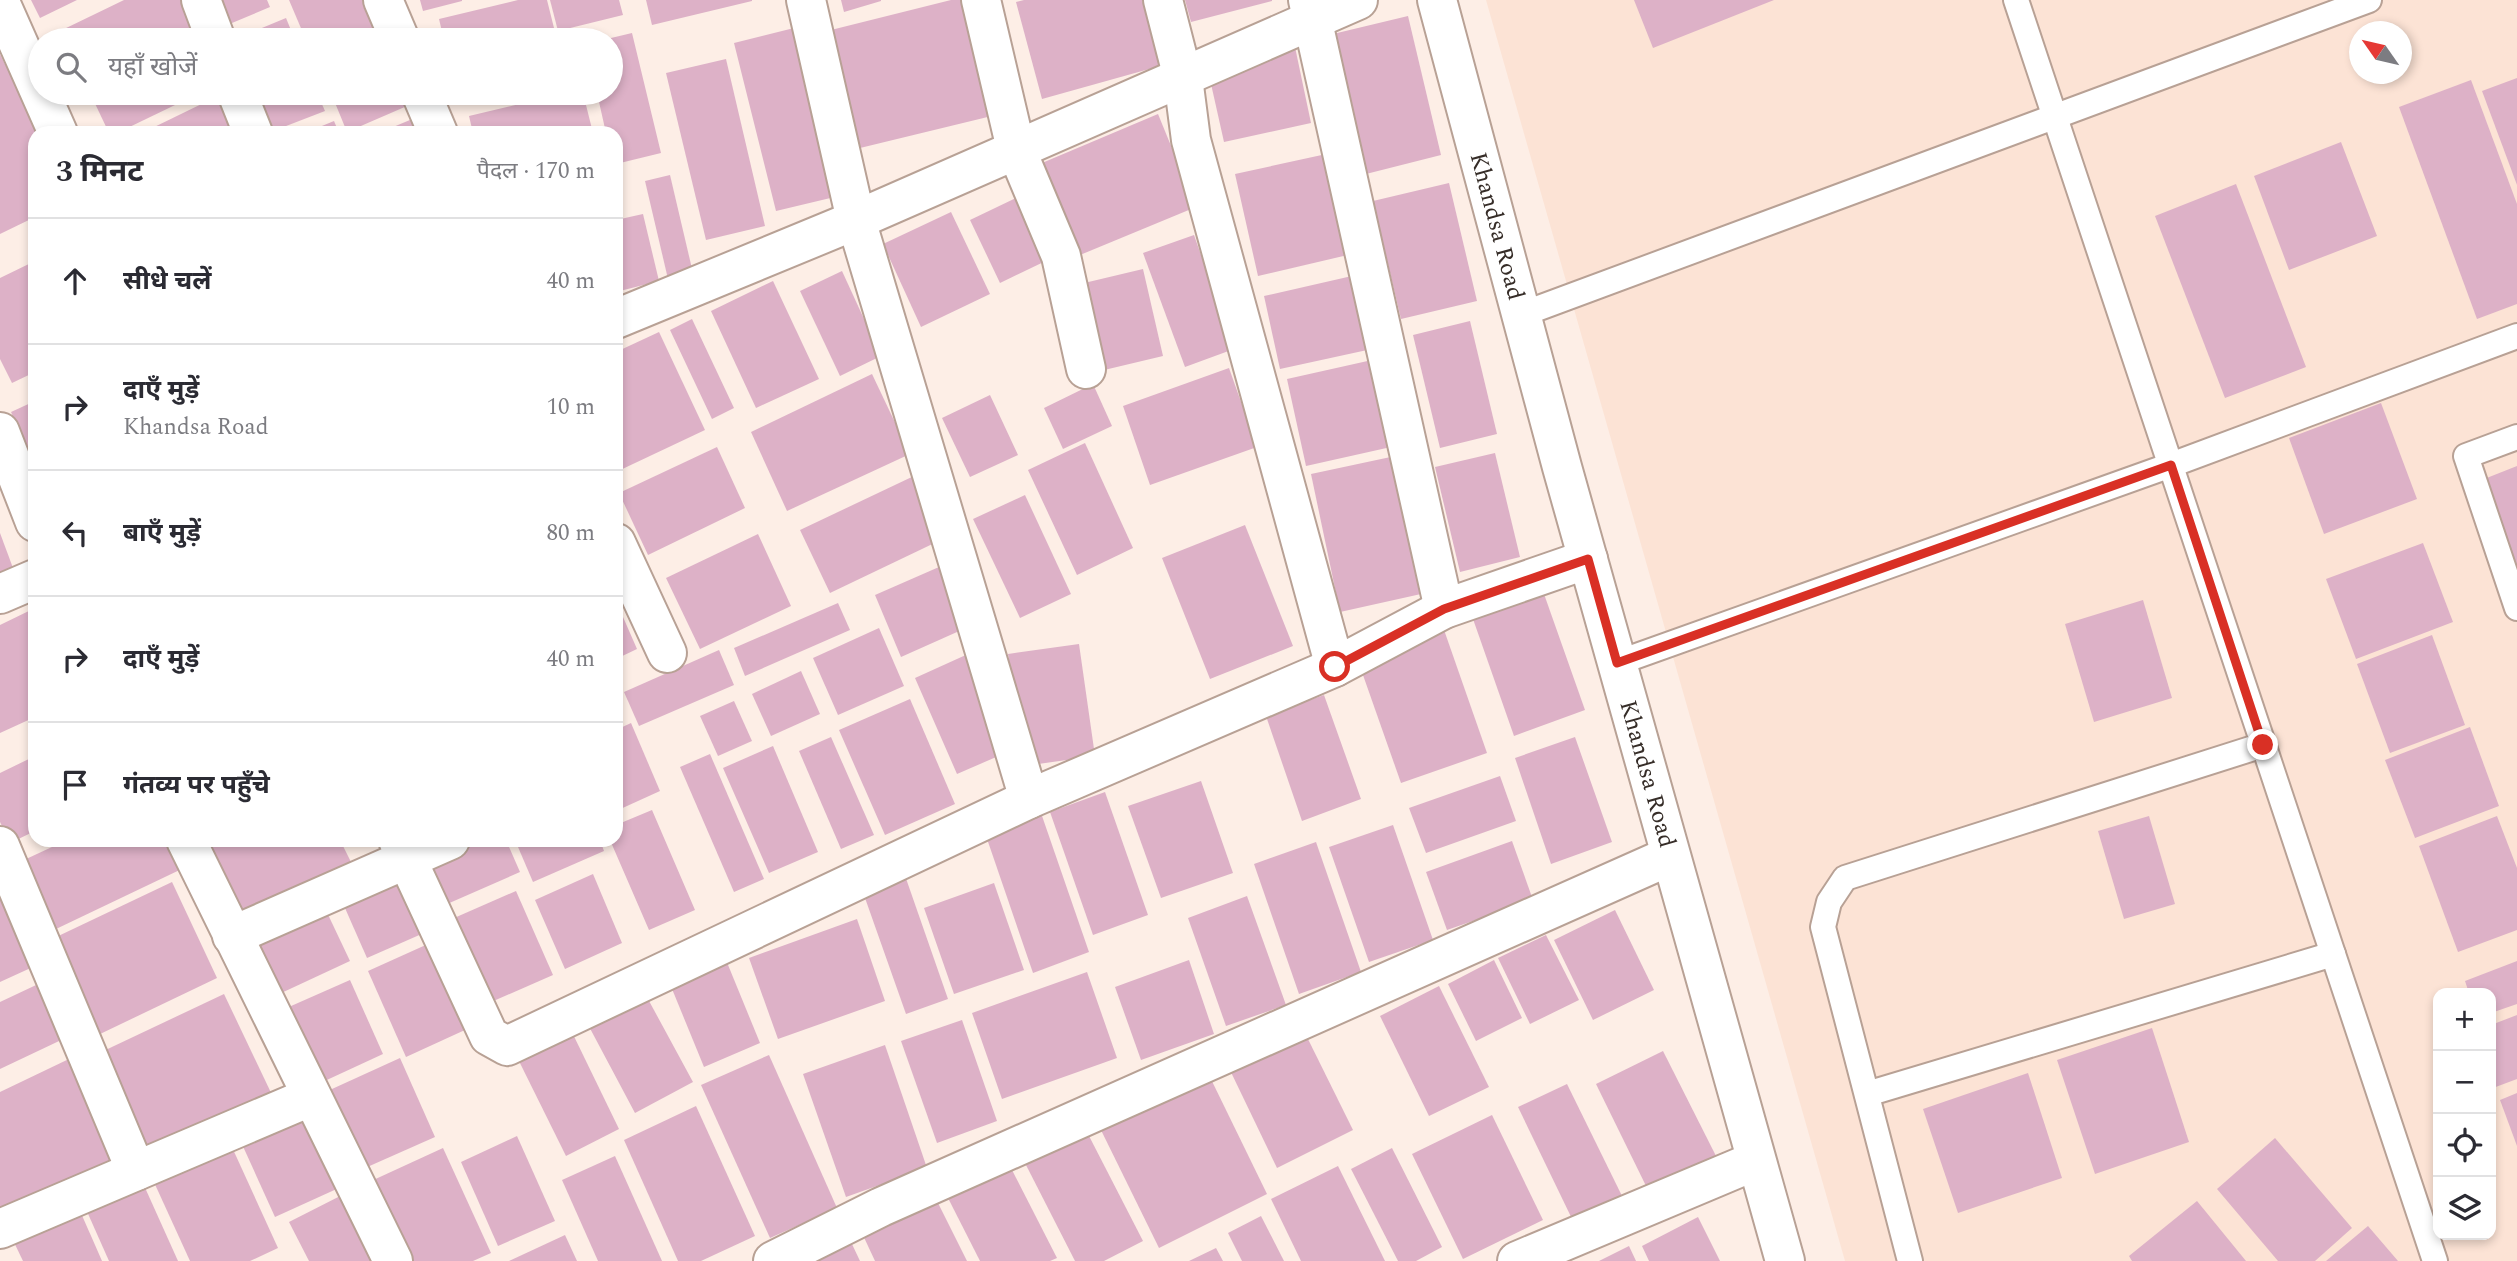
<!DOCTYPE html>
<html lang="hi">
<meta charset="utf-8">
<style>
body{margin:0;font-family:Spectral,"Noto Sans Devanagari",serif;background:#f2f2f3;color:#2b2b33}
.controls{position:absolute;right:21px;bottom:21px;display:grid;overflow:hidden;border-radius:14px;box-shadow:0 4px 10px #0003}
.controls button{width:63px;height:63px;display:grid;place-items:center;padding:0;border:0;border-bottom:2px solid #e1e1e2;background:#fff;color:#2b2b33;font:35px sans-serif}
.compass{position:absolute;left:2349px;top:21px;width:63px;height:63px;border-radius:50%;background:#fff;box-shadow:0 4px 10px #0003;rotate:304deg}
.stop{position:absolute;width:21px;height:21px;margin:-16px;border:5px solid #d93025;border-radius:50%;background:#fff}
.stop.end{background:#d93025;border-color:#fff;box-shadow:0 2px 7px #0008}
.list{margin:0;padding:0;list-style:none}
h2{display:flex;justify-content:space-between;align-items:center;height:91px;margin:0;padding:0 28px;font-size:30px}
h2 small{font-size:23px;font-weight:400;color:#7c7c81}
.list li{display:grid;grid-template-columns:46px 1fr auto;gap:21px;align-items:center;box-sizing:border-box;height:126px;padding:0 28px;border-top:2px solid #e1e1e2}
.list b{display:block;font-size:26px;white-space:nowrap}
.list p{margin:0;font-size:23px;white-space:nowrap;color:#7c7c81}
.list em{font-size:23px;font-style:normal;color:#7c7c81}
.icon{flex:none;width:38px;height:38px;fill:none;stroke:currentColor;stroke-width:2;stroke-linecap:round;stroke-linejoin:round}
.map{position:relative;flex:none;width:2517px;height:1261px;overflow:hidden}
.search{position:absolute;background:#fff;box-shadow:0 4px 10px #0003;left:28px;top:28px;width:595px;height:77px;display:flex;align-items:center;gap:18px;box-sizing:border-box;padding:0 24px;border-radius:38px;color:#7c7c81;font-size:26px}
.panel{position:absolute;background:#fff;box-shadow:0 4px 10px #0003;left:28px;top:126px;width:595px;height:721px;border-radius:21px}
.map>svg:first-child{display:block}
</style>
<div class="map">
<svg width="2517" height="1261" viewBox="0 0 2517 1261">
<rect width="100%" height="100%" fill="#fdeee6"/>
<path fill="#fce3d5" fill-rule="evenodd" d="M1486,0H2517V1261H1845ZM2360,32H2402V74H2360ZM2438,993H2491V1235H2438Z"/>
<g fill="#ddb1c7">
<path d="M31,0H77L40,18Z"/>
<path d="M124,0H189L208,40H64L60,31Z"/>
<path d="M208,0H267L270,7L220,28Z"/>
<path d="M289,0H362L374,28L344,40H306Z"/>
<path d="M420,0H462V1L423,11Z"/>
<path d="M518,0H547L557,40H444L439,19Z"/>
<path d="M550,0H619L623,15L558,31Z"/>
<path d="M646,0H752V1L652,25Z"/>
<path d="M841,0H881V1L844,12Z"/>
<path d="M951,0H973L1000,114L860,148L831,30Z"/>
<path d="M1024,0H1142L1160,66L1042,99L1016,2Z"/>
<path d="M1185,0H1272V1L1191,22Z"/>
<path d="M1634,0H1774L1653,48Z"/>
<path d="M1408,16L1441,155L1366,174L1333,34Z"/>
<path d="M286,18L295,40H233Z"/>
<path d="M802,26L843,195L776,211L734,43Z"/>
<path d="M632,33L661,153L616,164V133H606L597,93H611V38Z"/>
<path d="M1295,47L1311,123L1224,142L1207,66Z"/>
<path d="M0,54L39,133H35V217L0,234Z"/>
<path d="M726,59L765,226L706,240L666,73Z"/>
<path d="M2517,78V185L2482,91Z"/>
<path d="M2471,80L2517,204V304L2477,319L2399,107Z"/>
<path d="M90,93H200L117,133H109Z"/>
<path d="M251,93H317L325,111L268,133Z"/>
<path d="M331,93H401L407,106L347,132Z"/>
<path d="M457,93H481V94L458,99Z"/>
<path d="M566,93H583L593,133H473L469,116Z"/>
<path d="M220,95L238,133H142Z"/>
<path d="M1158,114L1196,207L1080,255L1042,163Z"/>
<path d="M417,117L423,133H379Z"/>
<path d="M334,121L339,133H305Z"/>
<path d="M2341,142L2377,236L2289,270L2254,176Z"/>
<path d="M1331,153L1352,254L1258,276L1235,174Z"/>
<path d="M670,175L693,273L668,279L645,181Z"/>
<path d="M1449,183L1477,301L1401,319L1373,201Z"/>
<path d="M2236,184L2306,367L2225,398L2155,216Z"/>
<path d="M1022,195L1052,258L1000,283L970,220Z"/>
<path d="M951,212L990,294L921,327L883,244Z"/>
<path d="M643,214L659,281L616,292V220Z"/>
<path d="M1194,235L1234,349L1185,367L1143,253Z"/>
<path d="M35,261V372L12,383L0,359V278Z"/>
<path d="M1143,269L1163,356L1100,371L1080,284Z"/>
<path d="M842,271L881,356L840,376L800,291Z"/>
<path d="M1365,273L1381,347L1280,369L1264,296Z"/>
<path d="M773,281L819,379L756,408L711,311Z"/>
<path d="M692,319L734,408L712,419L670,330Z"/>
<path d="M1470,321L1497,434L1440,448L1413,335Z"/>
<path d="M659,332L705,430L616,472V352Z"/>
<path d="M1372,360L1391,447L1306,466L1287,379Z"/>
<path d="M1229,368L1257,447L1150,485L1123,406Z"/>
<path d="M872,374L910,454L787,511L751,432Z"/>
<path d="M1093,384L1112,426L1063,449L1044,408Z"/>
<path d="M990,395L1018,455L970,477L942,418Z"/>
<path d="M35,401V462L11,412Z"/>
<path d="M2381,403L2417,499L2324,534L2289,438Z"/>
<path d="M1085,443L1133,548L1077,575L1028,470Z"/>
<path d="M717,447L745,508L648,555L619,493Z"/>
<path d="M1495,453L1520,557L1460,572L1435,467Z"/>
<path d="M1400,455L1430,592L1340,612L1311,474Z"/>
<path d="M2517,466V598L2474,483Z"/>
<path d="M916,475L945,538L830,593L800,530Z"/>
<path d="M1025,495L1071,594L1020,618L973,519Z"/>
<path d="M1245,525L1293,646L1210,679L1162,558Z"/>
<path d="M0,533L13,568L0,572Z"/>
<path d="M758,534L791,606L700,649L666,578Z"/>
<path d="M2423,543L2453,622L2356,659L2326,579Z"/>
<path d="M939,567L966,628L901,657L875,595Z"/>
<path d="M1544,594L1585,710L1514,736L1473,619Z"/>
<path d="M2143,600L2172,698L2094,722L2065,624Z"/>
<path d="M616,601L637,649L616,659Z"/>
<path d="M838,603L850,630L745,676L734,648Z"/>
<path d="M35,608V717L0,733V625Z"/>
<path d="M1443,627L1487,753L1401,783L1357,658Z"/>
<path d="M879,628L904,686L838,715L813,658Z"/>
<path d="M2432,635L2465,725L2390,753L2357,664Z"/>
<path d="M1079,644L1095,756L1024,766L1008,654Z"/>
<path d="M719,650L734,685L639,726L624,692Z"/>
<path d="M968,654L1010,751L957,774L915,678Z"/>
<path d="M801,671L820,714L771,736L752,694Z"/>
<path d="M1324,695L1361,799L1302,821L1266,716Z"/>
<path d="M910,699L955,804L885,835L839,730Z"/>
<path d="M734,701L752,741L718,756L700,716Z"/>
<path d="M631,723L660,791L616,811V730Z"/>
<path d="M2470,727L2499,806L2415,838L2385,760Z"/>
<path d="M831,737L874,835L841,849L799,751Z"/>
<path d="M1575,737L1612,842L1551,864L1515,758Z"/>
<path d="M773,746L818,852L769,873L723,768Z"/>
<path d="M710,754L764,879L734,892L680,767Z"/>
<path d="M35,756V831L10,843L0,822V773Z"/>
<path d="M1500,776L1516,821L1426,853L1409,808Z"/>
<path d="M1201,781L1233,873L1161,898L1128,806Z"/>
<path d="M1105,792L1148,915L1093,935L1050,812Z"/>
<path d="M652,810L695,910L649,930L610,840H616V825Z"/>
<path d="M1041,813L1089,952L1033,973L985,833Z"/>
<path d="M2149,816L2175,904L2124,919L2098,831Z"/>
<path d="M2497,816L2517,868V930L2458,952L2419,846Z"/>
<path d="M1393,825L1433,940L1369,962L1329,847Z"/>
<path d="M67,840H176L188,866L56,929L24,860Z"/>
<path d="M200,840H340L351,862L236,917Z"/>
<path d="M462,840H506L520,872L438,908L418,860Z"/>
<path d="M515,840H600L604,851L533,882Z"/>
<path d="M1512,841L1533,900L1447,930L1426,872Z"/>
<path d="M1316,842L1361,972L1299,994L1254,864Z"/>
<path d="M902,867L948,999L906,1014L859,881Z"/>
<path d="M406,870L433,929L367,958L341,899Z"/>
<path d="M593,874L622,943L565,969L535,900Z"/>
<path d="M172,882L217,978L98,1035L52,939Z"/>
<path d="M994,883L1024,970L954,994L924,908Z"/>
<path d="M516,891L553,975L482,1006L445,922Z"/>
<path d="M0,892L35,966L0,982Z"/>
<path d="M1247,896L1286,1005L1226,1026L1188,918Z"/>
<path d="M323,904L350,961L277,995L251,938Z"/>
<path d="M1615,910L1654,990L1593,1020L1554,940Z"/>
<path d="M857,919L885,1001L778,1039L749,958Z"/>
<path d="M1546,935L1579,1000L1530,1024L1498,958Z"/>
<path d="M439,939L478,1024L406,1057L368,971Z"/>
<path d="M726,960L760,1043L704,1067L670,984Z"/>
<path d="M1189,960L1214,1034L1141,1060L1115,987Z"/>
<path d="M1494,960L1522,1018L1476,1041L1448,984Z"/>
<path d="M2517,961V1004L2491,1013V993H2469L2465,981Z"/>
<path d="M1087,972L1117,1058L1002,1099L972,1013Z"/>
<path d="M51,978L76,1033L0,1069V1002Z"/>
<path d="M350,980L383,1054L316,1085L282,1010Z"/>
<path d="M1439,986L1489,1087L1429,1116L1380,1016Z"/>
<path d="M642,988L693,1082L635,1113L585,1019Z"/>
<path d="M224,994L274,1099L144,1161L95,1055Z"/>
<path d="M2517,1015V1079L2493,1088L2491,1025Z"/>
<path d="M962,1020L997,1121L937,1143L901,1041Z"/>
<path d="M568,1024L619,1129L566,1156L514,1051Z"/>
<path d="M2152,1028L2189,1142L2095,1174L2057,1060Z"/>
<path d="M1303,1029L1353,1130L1277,1168L1228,1066Z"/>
<path d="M885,1045L927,1168L846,1197L803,1074Z"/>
<path d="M1663,1051L1716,1156L1648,1190L1596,1084Z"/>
<path d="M769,1055L837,1208L770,1238L701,1085Z"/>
<path d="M71,1058L120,1164L0,1221V1092Z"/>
<path d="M400,1058L435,1137L356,1172L321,1094Z"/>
<path d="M1207,1071L1267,1194L1159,1248L1098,1124Z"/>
<path d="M2028,1073L2062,1178L1958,1213L1923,1109Z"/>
<path d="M1567,1084L1623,1198L1574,1223L1518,1107Z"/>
<path d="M2517,1093V1146L2500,1100Z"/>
<path d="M696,1106L755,1236L701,1261H678L624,1140Z"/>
<path d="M307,1113L341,1187L275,1217L241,1142Z"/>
<path d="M1492,1115L1543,1220L1463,1259L1412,1154Z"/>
<path d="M1088,1134L1143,1241L1104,1261H1075L1026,1165Z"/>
<path d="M517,1136L555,1221L498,1246L461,1162Z"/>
<path d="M2275,1138L2352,1228L2315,1261H2278L2217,1189Z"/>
<path d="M231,1145L278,1248L250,1261H190L153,1180Z"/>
<path d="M443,1148L491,1253L473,1261H405L369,1182Z"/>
<path d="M1392,1148L1442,1247L1416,1261H1398L1351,1169Z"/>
<path d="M615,1156L662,1261H598L562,1180Z"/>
<path d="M1010,1166L1057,1258L1050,1261H980L948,1198Z"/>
<path d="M1338,1166L1385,1261H1301L1271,1199Z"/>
<path d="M142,1181L178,1261H109L85,1207Z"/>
<path d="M350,1191L382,1261H309L289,1222Z"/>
<path d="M933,1193L967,1261H875L861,1231Z"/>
<path d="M2197,1201L2246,1261H2132L2129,1256Z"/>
<path d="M77,1204L102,1261H23L10,1234Z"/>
<path d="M1261,1216L1284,1261H1242L1228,1233Z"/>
<path d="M1698,1217L1720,1261H1649L1642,1246Z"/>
<path d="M2368,1226L2398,1261H2326Z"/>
<path d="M565,1235L577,1261H509Z"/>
<path d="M851,1242L860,1261H814Z"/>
<path d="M1629,1246L1636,1261H1599Z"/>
<path d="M1216,1248L1223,1261H1189Z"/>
</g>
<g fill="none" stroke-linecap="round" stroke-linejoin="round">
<defs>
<g id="service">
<path d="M2016,0L2435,1261"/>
<path d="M1520,315L2369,0"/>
<path d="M2517,437L2466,456L2517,608"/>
<path d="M1617,663L2171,465L2517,336"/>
<path d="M1867,1094L2333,954"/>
<path d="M1910,1261L1823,927L1829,902L1845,878L2263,745"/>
</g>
<g id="minor">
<path d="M201,0L216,40"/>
<path d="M383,0L400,40"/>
<path d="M806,0L856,220L1029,799"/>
<path d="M981,0L1016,149L1061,256L1086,369"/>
<path d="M1163,0L1183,78L1191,140L1335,667"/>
<path d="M1308,0L1444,609"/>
<path d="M0,2L58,133"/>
<path d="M237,93L253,133"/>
<path d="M421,93L438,133"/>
<path d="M616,319L856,220L1358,0"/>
<path d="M0,432L35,522"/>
<path d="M616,543L667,653"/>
<path d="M0,594L35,579"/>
<path d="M186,840L393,1261"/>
<path d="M398,840L489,1036L507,1046L1029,799L1335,667L1444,609L1588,559"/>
<path d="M0,846L136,1171"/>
<path d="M232,936L450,840"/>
<path d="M0,1229L310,1097"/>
<path d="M773,1261L881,1207L1670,856"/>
<path d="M1517,1261L1755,1161"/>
</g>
<g id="tertiary">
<path id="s1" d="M1437,0L1562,467L1785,1261"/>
</g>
</defs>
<use href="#service" stroke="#b8a195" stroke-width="28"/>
<use href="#minor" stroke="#b8a195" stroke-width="42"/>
<use href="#tertiary" stroke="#b8a195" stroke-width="42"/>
<use href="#service" stroke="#fff" stroke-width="24"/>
<use href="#minor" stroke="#fff" stroke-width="38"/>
<use href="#tertiary" stroke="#fff" stroke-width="38"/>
</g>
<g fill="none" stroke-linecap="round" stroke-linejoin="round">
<path stroke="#d93025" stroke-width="9" d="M1335,667L1444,609L1588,559L1617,663L2171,465L2263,745"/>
</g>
<g text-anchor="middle" stroke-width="5" stroke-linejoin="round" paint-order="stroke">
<g font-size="24" fill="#362d28" stroke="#fff">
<text dy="8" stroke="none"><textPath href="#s1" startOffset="234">Khandsa Road</textPath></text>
<text dy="8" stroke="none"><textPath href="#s1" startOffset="802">Khandsa Road</textPath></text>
</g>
</g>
</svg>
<div class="controls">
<button>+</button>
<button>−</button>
<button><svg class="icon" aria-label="locate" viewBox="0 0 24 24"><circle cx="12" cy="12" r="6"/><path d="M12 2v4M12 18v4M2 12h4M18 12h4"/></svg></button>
<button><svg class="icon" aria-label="layers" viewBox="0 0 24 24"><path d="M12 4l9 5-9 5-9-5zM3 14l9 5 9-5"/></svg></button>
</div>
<svg class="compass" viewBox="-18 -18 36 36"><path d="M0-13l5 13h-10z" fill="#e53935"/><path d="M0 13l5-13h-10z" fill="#7c7c81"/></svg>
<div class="stop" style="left:1335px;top:667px"></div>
<div class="stop end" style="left:2263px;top:745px"></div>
<div class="search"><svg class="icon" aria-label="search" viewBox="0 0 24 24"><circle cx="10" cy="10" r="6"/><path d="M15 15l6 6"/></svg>यहाँ खोजें</div>
<section class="panel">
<h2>3 मिनट<small>पैदल · 170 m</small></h2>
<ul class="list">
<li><svg class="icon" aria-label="ahead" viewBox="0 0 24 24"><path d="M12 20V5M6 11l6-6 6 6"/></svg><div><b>सीधे चलें</b></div><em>40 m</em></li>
<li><svg class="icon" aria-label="right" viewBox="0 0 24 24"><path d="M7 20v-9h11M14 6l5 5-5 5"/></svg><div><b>दाएँ मुड़ें</b><p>Khandsa Road</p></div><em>10 m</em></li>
<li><svg class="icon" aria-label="left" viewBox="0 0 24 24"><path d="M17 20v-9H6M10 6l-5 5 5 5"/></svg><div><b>बाएँ मुड़ें</b></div><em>80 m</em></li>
<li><svg class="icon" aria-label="right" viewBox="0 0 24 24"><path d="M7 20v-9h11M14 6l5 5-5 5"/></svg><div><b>दाएँ मुड़ें</b></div><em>40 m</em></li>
<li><svg class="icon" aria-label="arrive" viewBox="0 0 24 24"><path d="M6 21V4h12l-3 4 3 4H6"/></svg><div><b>गंतव्य पर पहुँचे</b></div></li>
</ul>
</section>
</div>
